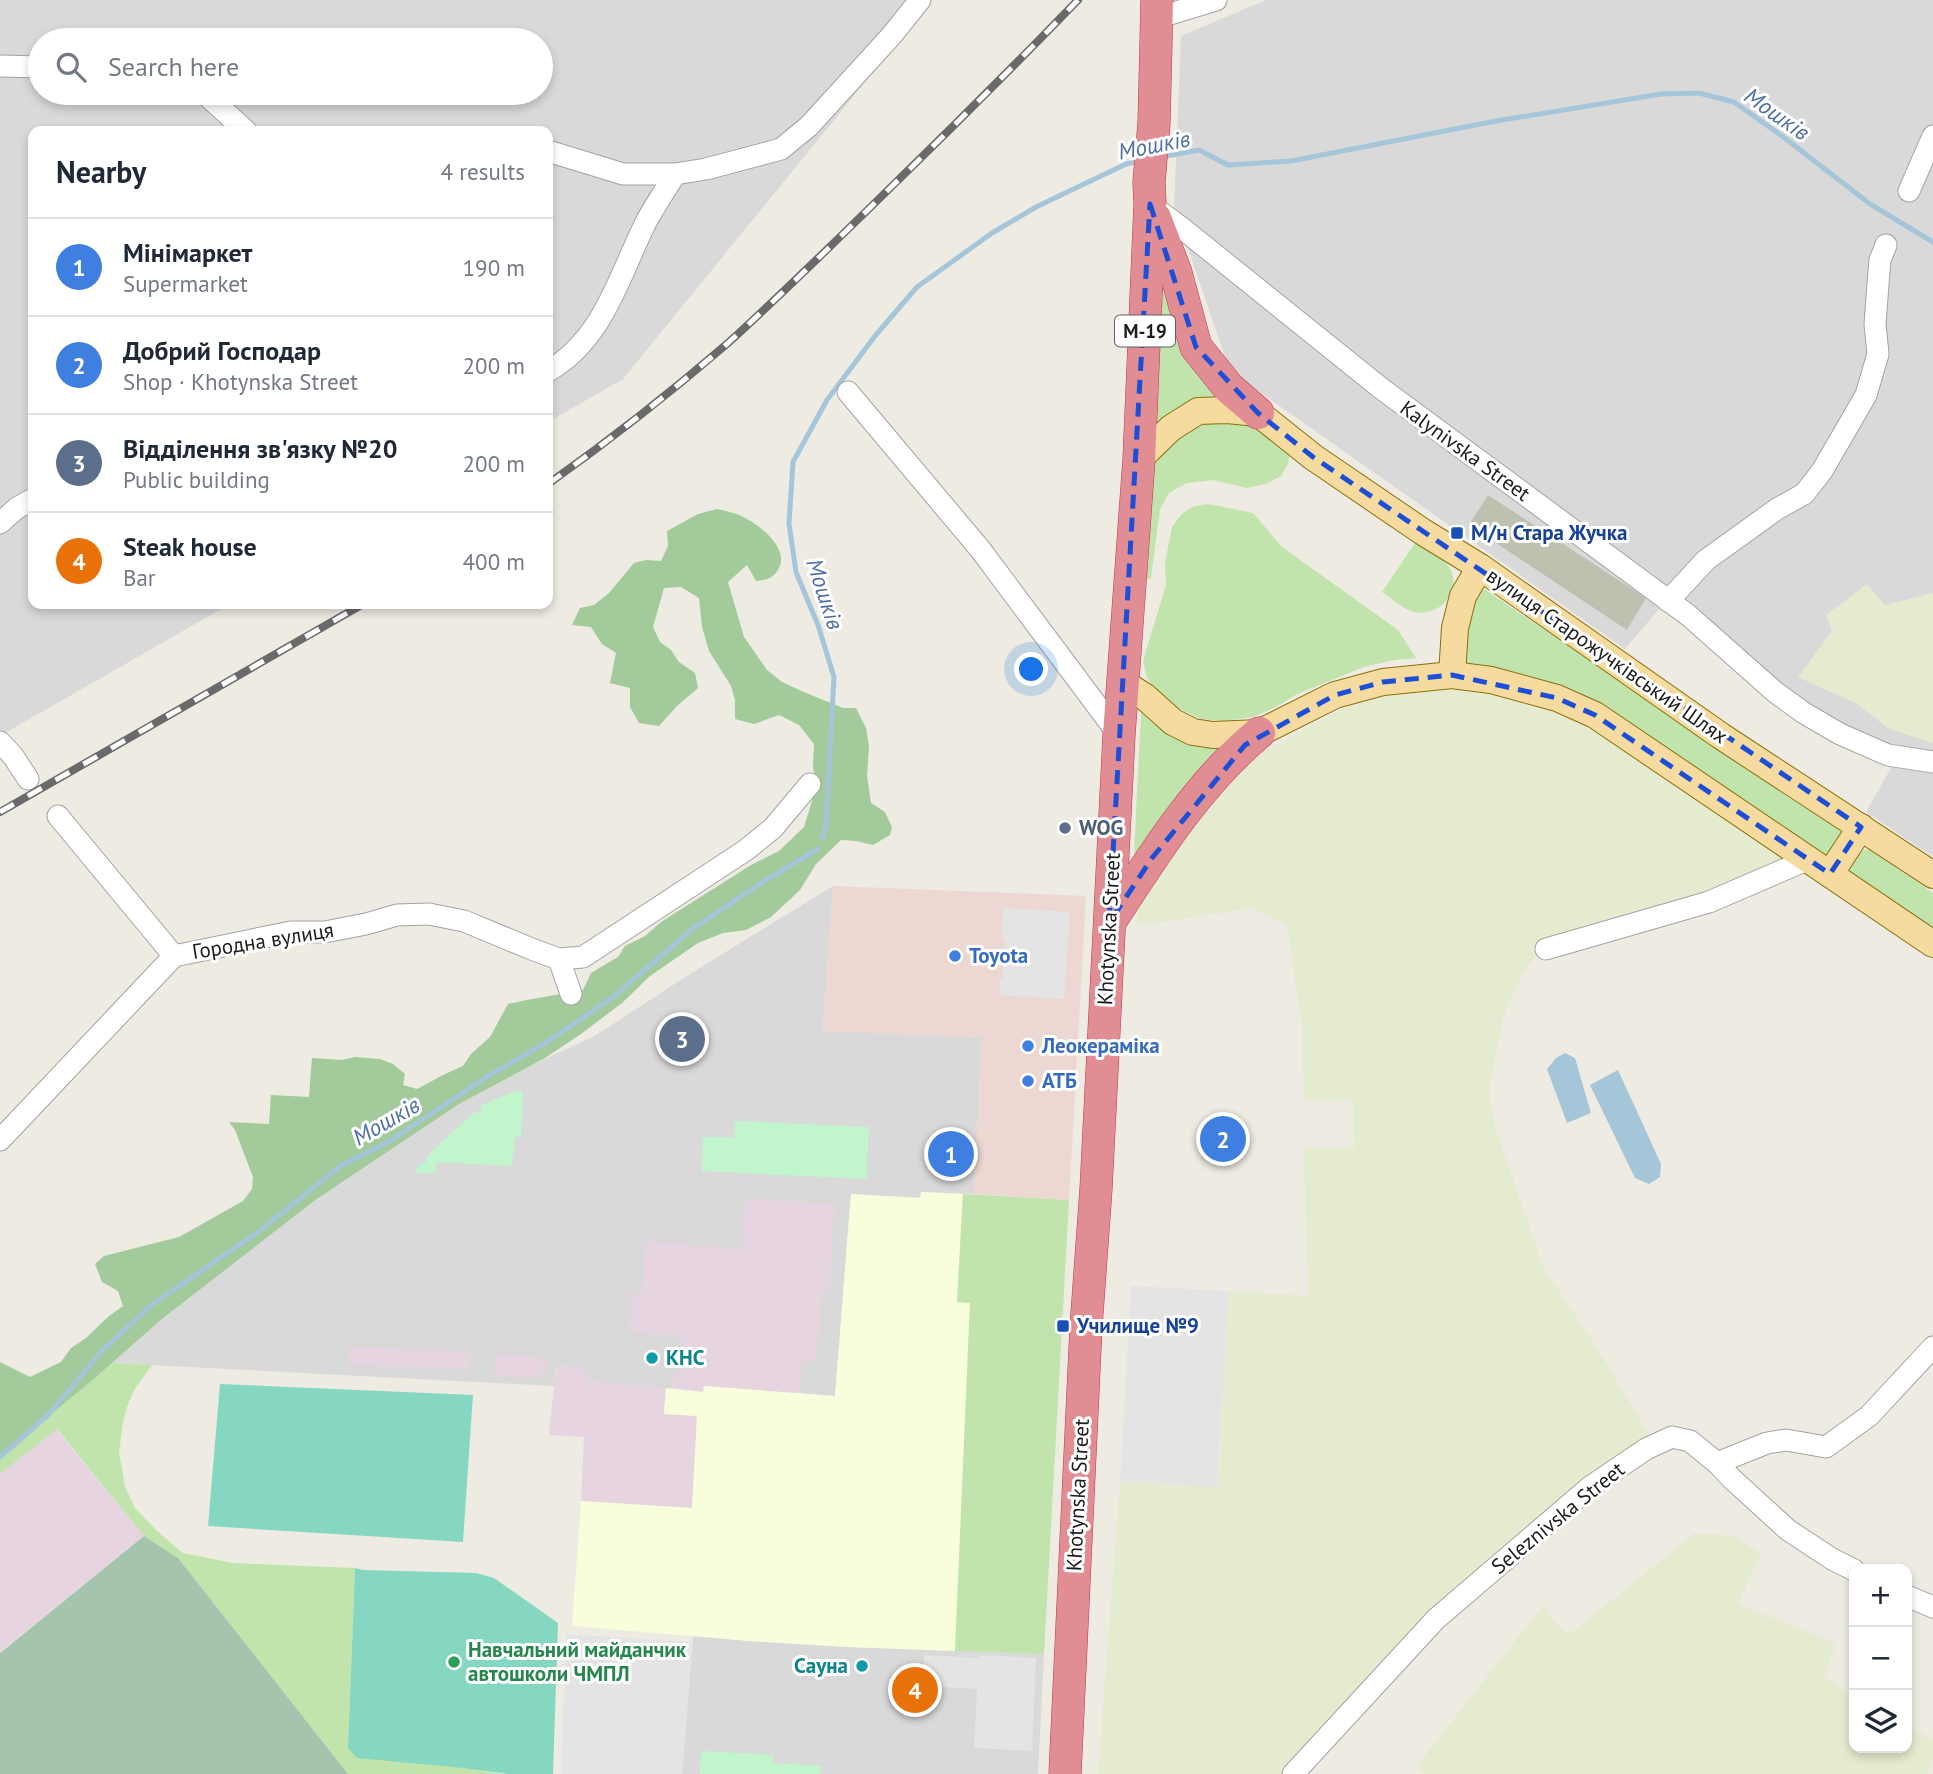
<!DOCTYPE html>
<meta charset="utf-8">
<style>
body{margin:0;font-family:"PT Sans",sans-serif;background:#f2f2f3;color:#1f2937}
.controls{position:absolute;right:21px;bottom:21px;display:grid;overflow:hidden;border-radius:14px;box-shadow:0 4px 10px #0003}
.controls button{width:63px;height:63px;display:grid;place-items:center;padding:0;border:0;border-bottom:2px solid #e0e1e3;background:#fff;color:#1f2937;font:35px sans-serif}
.you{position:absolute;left:1032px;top:670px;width:24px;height:24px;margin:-18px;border:5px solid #fff;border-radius:50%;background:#1a73e8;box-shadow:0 0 0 10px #1a73e833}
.badge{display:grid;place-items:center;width:46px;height:46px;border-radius:50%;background:#bb230d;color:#fff;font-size:23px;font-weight:700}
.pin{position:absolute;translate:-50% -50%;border:4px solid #fff;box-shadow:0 2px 7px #0006}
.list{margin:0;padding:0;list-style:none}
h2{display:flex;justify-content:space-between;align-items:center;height:91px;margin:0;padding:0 28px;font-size:30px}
h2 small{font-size:23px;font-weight:400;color:#747a83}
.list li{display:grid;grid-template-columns:46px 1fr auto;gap:21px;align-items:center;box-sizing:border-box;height:98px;padding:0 28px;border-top:2px solid #e0e1e3}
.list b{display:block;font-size:26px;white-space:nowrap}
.list p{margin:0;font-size:23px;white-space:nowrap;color:#747a83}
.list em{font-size:23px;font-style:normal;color:#747a83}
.icon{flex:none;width:38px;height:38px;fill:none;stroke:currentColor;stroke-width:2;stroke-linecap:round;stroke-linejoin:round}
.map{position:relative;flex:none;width:1933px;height:1774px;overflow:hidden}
.search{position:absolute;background:#fff;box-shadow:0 4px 10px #0003;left:28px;top:28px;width:525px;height:77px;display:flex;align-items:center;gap:18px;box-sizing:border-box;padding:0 24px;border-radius:38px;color:#747a83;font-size:26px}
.panel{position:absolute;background:#fff;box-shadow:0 4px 10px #0003;left:28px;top:126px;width:525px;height:483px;border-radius:14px}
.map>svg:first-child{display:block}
</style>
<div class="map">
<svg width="1933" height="1774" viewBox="0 0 1933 1774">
<rect width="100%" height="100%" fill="#edebe2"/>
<g fill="#dad9d9" fill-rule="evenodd">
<path d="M0,0H932L623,379L548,422V131H33V604H230L0,736ZM40,40H541V93H40Z"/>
<path d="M1266,0H1933V857L1866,812L1891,768L1659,609L1625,649L1230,371L1174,208L1181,36Z"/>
<path d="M833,886L823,1030L982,1038L974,1194L922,1192L921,1198L851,1194L835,1396L705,1386L704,1392L590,1382L580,1368L556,1366L554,1386L112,1363L162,1319L314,1201L459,1104L514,1073L593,1037L693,972Z"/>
<path d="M693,1635L749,1641L848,1647L1044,1654L1038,1774H682Z"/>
</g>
<path fill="#edd7d2" d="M833,886L1086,896L1069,1200L974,1194L982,1038L823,1031Z"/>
<g fill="#e6d5e0">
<path d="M747,1198L835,1205L829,1292H822L816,1361H803L800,1393L704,1386V1392L672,1390L674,1372H680L682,1336L629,1331L632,1293L642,1294L646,1242L742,1249Z"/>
<path d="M349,1347L470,1352L469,1369L348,1364Z"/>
<path d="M495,1355L540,1357L551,1364L535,1378L494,1376Z"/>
<path d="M556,1366L580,1368L591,1382L666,1388L664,1414L697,1416L692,1508L581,1501L584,1437L549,1435Z"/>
<path d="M56,1429L144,1536L0,1652V1474Z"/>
</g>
<path fill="#f8fddc" d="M921,1192L963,1194L957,1301L970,1302L955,1651L848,1647L749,1641L572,1626L581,1501L692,1508L697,1416L664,1414L666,1388L703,1392L704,1386L835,1396L851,1194L920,1198Z"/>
<path fill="#bec1af" d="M1488,495L1646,598L1627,630L1469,525Z"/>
<g fill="#e5ebce">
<path d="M1867,584L1885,605L1933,593V743L1889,729L1857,704L1798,677L1832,631L1826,615Z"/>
<path d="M1453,682L1531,699L1574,718L1787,857L1711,892L1581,926L1543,947L1523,972L1503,1018L1489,1091L1496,1130L1544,1269L1595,1345L1650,1436L1476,1578L1286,1774H1098L1120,1482L1218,1487L1229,1291L1308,1296L1304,1148H1354L1353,1099H1304L1302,1026L1287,926L1251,908L1137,926V905L1198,811L1259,754L1359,700Z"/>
<path d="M1695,1533L1732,1536L1761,1553L1738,1604L1836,1643L1824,1677L1854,1695V1748H1907V1725L1933,1739V1757L1928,1774H1423L1417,1766L1544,1604L1551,1618L1569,1635Z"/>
</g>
<g fill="#c0e4ab">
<path d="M1163,287L1173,290L1227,400L1153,432Z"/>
<path d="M1215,421L1245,422L1274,437L1290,453L1288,464L1281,476L1266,484L1247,488L1213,480L1187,483L1169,493L1160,509L1151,578L1144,579L1153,465C1170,436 1185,431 1215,421Z"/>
<path d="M1208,504L1253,513L1280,545L1296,557L1398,630L1416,658L1394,660L1364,667L1297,694L1276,707L1253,717L1224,721L1201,719L1182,710L1167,701L1147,678L1143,661L1166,585L1165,563L1172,527L1181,515L1192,507Z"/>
<path d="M1415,543C1427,550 1447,559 1452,573C1461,599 1431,620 1409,610C1399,606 1390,597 1382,592Z"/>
<path d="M1484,589L1843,832L1834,852L1819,858L1690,769L1467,665C1458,641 1469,615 1477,592Z"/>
<path d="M1141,712C1169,742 1192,740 1230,745L1177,797L1134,856Z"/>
<path d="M1868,849L1933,893V936L1849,878C1849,863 1855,854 1868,849Z"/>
<path d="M963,1194L1069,1200L1044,1654L955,1651L970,1303L957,1302Z"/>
<path d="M112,1363L152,1365L134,1390L127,1407L123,1422L119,1452L125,1487L135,1508L156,1530L183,1553L232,1563L355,1568L348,1748L501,1774H348L178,1558L144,1536L57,1429L0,1474V1456L88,1384Z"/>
</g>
<path fill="#a2ca9a" d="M717,509C724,511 732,512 739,515C756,522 790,547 779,568C774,578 767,580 756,581L747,565L728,582L744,637L767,670L782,682L806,693L843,708H856L866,728L869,746L867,776L871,803L885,812L892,827L890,835L873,845L856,841L841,840L816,864L800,890L771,917L746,930L723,933L698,943L650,976L622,1003L581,1034L545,1058L459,1104L314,1201L162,1319L88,1384L0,1456V1362L30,1377L61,1362L71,1348L86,1338L109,1316L123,1306L118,1291L102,1282L95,1264L104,1256L179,1237L243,1201L252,1189L253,1177L235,1130L229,1122L269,1124L271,1095L309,1097L312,1058L342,1060L355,1057L380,1059L393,1064L405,1074L403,1085L417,1089L443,1075L463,1066L471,1054L490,1037L508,1004C533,998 558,995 583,990L591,973L618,957L625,946L645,936L661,922L751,865L779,851L804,827L816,788L813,766L814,744L799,725L779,715L754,724L735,719V700L731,686L709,651L702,627L699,598L681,587L664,588L653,627L660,642L671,650L679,662L695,673L698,688L677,706L659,726L639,723L630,707V688L610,683L616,653L602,644L591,627L572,625L580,608L594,605L609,593L634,563L646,560L661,561L668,546L667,531L698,514Z"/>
<path fill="#a5c4ae" d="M144,1536L178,1558L348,1774H0V1653Z"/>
<g fill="#c1f5cc">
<path d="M517,1090L518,1092H523L521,1137H515L512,1166L437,1162L435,1173H415L421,1163L426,1162L428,1155L474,1112L481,1113L482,1105Z"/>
<path d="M735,1121L869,1127L866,1179L702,1171L703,1137L734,1138Z"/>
<path d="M701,1751L773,1755V1763L821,1766L820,1774H700Z"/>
</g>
<g fill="#85d7c2">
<path d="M220,1384L473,1395L463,1542L208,1526Z"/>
<path d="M355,1568L363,1570L476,1573L494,1578L558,1623L553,1774H508L463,1768L357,1758L348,1748Z"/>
</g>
<g fill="#e4e4e4">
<path d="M1003,908L1070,912L1064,999L999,995L1000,979H1003L1005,939L1001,938Z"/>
<path d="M1131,1286L1229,1291L1217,1487L1120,1481Z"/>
<path d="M566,1634L692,1642L682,1774H561Z"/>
<path d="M924,1655L978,1658L979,1655L1036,1658L1032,1751L974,1748L977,1689L922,1686Z"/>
</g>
<g fill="#a5c6d8">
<path d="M1565,1053L1575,1058L1591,1113L1567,1123L1547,1069L1556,1058Z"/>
<path d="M1618,1070L1661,1164L1660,1177L1649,1184L1635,1178L1590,1085Z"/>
</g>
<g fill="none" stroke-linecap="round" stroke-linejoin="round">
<g stroke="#a5c6d8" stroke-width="5">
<path d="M1161,157L1199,150L1228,165L1291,161L1496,121L1661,94L1699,93L1734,102L1782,136L1870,204L1933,242"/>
<path d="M822,838L826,826L834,677L818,625L796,572L789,524L793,462L827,400L875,336L917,287L992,233L1036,207L1126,164L1141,161"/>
<path d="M0,1457L49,1414L100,1353L150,1306L258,1232L340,1166L388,1142L485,1078L550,1040L613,997L691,930L758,885L818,849"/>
</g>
<defs>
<g id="minor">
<path d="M1157,18L1216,0"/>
<path d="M0,66L40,67"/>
<path d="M204,93L246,131"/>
<path d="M548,151L623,174H675L706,169L781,149L809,126L892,35L920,0"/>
<path d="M1909,191L1933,136"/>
<path d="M1152,206L1183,229L1382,389L1688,615L1775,692L1804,713L1840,734L1888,755L1933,762"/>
<path d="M548,371C604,340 620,273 647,220C656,204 666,189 675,174"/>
<path d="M848,392L980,549L1119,735"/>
<path d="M0,523L17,508L33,499"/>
<path d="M1668,601L1706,560L1777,509L1804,494L1822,471L1866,395L1878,354L1875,324L1879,271L1880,260L1886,245"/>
<path d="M0,742L13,756L28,779"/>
<path d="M58,816L174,956"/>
<path d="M1546,949L1709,902L1809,859"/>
<path d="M559,959L583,957L746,850L773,828L810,784"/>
<path d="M0,1140L174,956L291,932H325L366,924L397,915L429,914L464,921L534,950L559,959L571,994"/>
<path d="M1717,1463L1767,1443L1786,1440L1826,1447L1869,1416L1933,1347"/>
<path d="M1907,1596L1933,1607"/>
<path d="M1293,1774L1436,1619L1590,1487L1646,1449L1672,1437L1690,1441L1717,1463L1731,1478L1788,1530L1832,1559L1854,1570"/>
</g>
<g id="major">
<path d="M1139,459L1171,428L1198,411L1227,410L1258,413L1313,457L1423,532L1480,567L1721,736L1933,875"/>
<path d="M1452,675L1455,628L1463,596L1480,567"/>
<path d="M1123,683L1144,696L1173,722L1193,732L1213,735L1259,733L1335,695L1383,682L1452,675L1491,680L1557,698L1595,715L1933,944"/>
<path d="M1830,874L1861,827"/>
</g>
<g id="highway">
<path d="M1155,218L1176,273L1196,347L1229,388L1258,413"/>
<path d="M1110,922C1152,857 1199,782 1259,733"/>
<path d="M1065,1774L1086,1327L1096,1189L1119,735L1139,459L1150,204L1149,182L1154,123L1157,0"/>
</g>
</defs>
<use href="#minor" stroke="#a3a3a3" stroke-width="23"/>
<use href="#major" stroke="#8b700a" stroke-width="28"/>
<use href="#highway" stroke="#cb2f50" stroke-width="33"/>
<use href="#minor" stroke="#fff" stroke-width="21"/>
<use href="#major" stroke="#f5db9f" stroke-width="26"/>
<use href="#highway" stroke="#e08e93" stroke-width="32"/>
<defs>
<g id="rail">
<path d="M548,484C610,440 670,393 728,343C782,294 834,243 886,192C951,129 1015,65 1078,0"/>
<path d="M0,812L363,604"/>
</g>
</defs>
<use href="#rail" stroke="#6a6a6a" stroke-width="8"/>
<use href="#rail" stroke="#fff" stroke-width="5" stroke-dasharray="16" stroke-linecap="butt"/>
</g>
<path fill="none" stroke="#1d4ed8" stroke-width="5" stroke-dasharray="14 9" stroke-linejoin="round" d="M1150,204L1196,347L1258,413L1313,457L1861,827L1830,874L1595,715L1557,698L1452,675L1383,682L1335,695L1245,745L1152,858L1109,923Z"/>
<g fill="#1a4fb4" stroke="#fff" stroke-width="2.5">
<rect x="1450" y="526" width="14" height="14" rx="3.5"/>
<rect x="1056" y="1319" width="14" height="14" rx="3.5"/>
</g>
<circle fill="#5c6f8a" stroke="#fff" stroke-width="2.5" cx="1065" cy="828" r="7"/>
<g fill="#3f7fe0" stroke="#fff" stroke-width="2.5">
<circle cx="955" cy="956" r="7"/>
<circle cx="1028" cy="1046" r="7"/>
<circle cx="1028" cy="1081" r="7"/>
</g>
<g fill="#0f9aa8" stroke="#fff" stroke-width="2.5">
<circle cx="652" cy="1358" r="7"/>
<circle cx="862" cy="1666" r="7"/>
</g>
<circle fill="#2e9e5b" stroke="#fff" stroke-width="2.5" cx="454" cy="1662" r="7"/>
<g text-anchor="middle" stroke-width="6" stroke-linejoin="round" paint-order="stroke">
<rect fill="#fff" stroke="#606060" stroke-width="2" x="1115" y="315.5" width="60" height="31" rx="5"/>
<g font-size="19" font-weight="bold" fill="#1c1c1c">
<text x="1145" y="338">М-19</text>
</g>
<g font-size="21" fill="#1c1c1c" stroke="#fff">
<text transform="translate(1465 451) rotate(36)" y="7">Kalynivska Street</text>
<text transform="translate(1607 656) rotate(35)" y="7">вулиця Старожучківський Шлях</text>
<text transform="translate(1109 929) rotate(-87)" y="7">Khotynska Street</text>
<text transform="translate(263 941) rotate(-9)" y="7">Городна вулиця</text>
<text transform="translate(1078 1495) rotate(-87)" y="7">Khotynska Street</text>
<text transform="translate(1558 1518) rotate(-39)" y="7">Seleznivska Street</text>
</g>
<g font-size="21" font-weight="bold" fill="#164399" stroke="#fff" text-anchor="start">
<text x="1471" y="540">М/н Стара Жучка</text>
<text x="1077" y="1333">Училище №9</text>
</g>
<g font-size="21" font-weight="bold" fill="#4e5e75" stroke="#fff" text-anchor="start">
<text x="1079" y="835">WOG</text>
</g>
<g font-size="21" font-weight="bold" fill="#366cbe" stroke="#fff" text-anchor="start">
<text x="969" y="963">Toyota</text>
<text x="1042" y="1053">Леокераміка</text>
<text x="1042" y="1088">АТБ</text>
</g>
<g font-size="21" font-weight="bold" fill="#0d838f" stroke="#fff" text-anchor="start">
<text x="666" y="1365">КНС</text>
<text x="848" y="1673" text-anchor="end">Сауна</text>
</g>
<g font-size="21" font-weight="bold" fill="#27864d" stroke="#fff" text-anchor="start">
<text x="468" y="1657">Навчальний майданчик<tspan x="468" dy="24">автошколи ЧМПЛ</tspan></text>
</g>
<g font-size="23" font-style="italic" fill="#4f6fa5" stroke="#fff">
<text transform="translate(1777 114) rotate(35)" y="8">Мошків</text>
<text transform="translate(1154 145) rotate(-11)" y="8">Мошків</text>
<text transform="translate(825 594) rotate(72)" y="8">Мошків</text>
<text transform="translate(386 1121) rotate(-30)" y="8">Мошків</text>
</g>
</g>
</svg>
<div class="controls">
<button>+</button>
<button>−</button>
<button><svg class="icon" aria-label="layers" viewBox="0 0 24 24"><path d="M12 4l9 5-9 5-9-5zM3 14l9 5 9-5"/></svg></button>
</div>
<div class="you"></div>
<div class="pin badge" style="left:951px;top:1154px;background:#3f7fe0">1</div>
<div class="pin badge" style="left:1223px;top:1139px;background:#3f7fe0">2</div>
<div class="pin badge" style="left:682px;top:1039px;background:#5c6f8a">3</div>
<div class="pin badge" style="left:915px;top:1690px;background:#e8710a">4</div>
<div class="search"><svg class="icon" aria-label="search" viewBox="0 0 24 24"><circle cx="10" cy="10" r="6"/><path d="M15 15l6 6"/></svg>Search here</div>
<section class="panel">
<h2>Nearby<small>4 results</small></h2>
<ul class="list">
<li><span class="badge" style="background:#3f7fe0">1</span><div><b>Мінімаркет</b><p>Supermarket</p></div><em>190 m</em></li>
<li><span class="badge" style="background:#3f7fe0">2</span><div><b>Добрий Господар</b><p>Shop · Khotynska Street</p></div><em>200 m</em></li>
<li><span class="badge" style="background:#5c6f8a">3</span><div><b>Відділення зв'язку №20</b><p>Public building</p></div><em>200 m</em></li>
<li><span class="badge" style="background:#e8710a">4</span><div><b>Steak house</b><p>Bar</p></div><em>400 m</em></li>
</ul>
</section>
</div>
